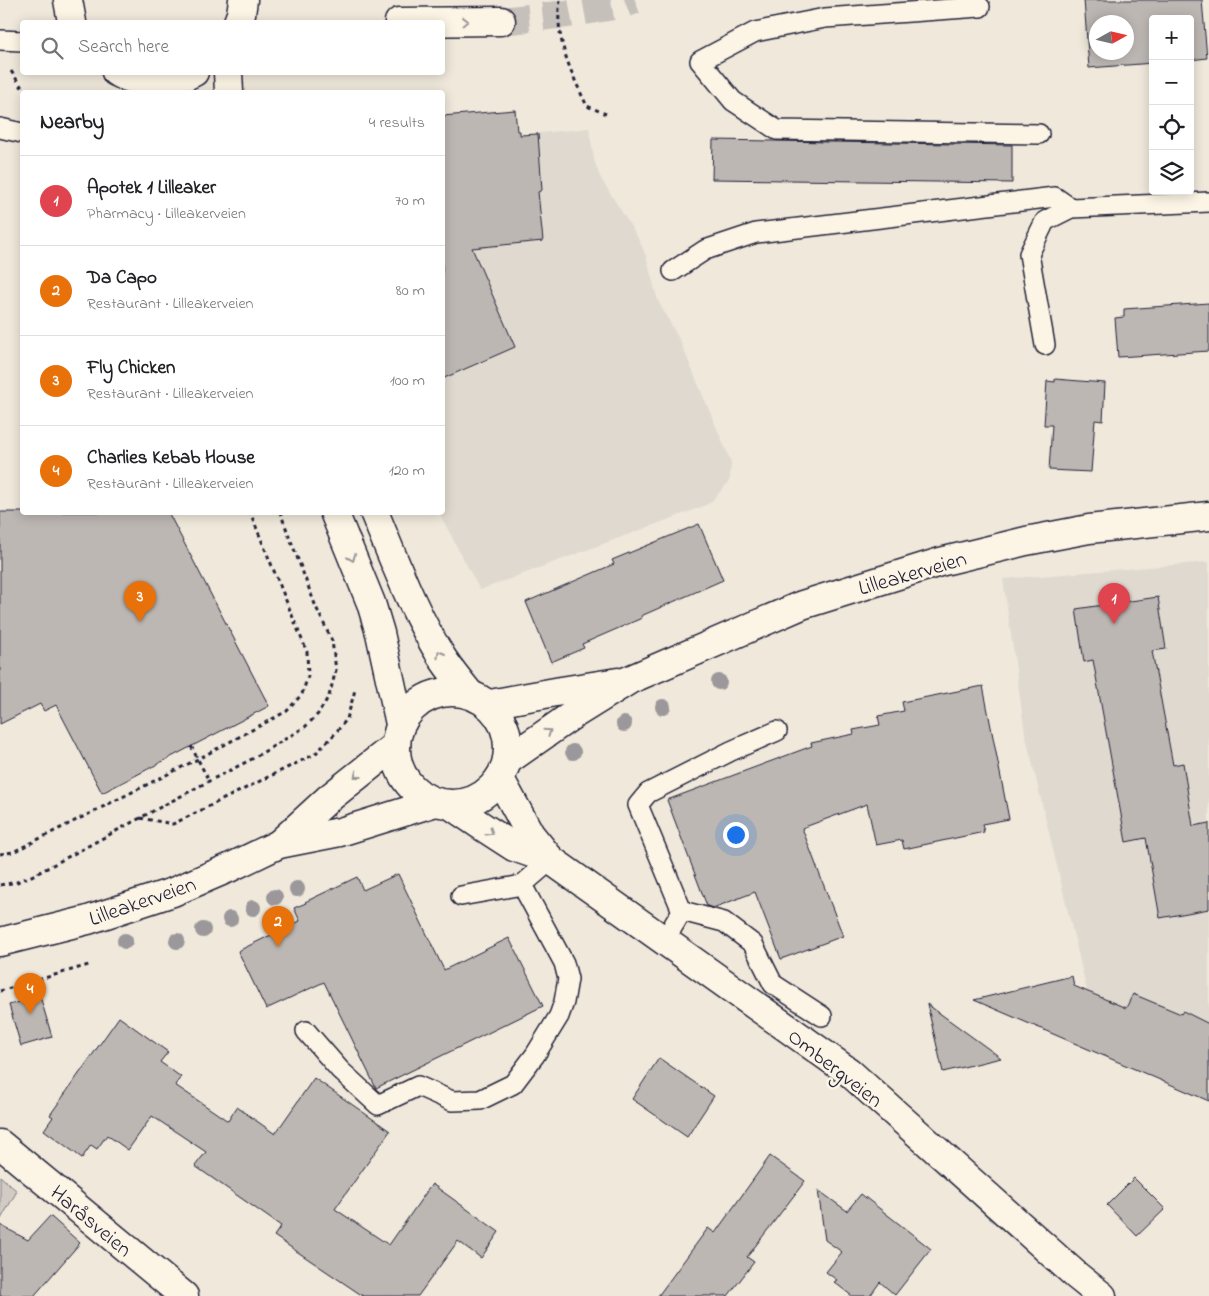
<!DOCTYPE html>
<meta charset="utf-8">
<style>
body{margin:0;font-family:"Indie Flower",sans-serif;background:#f6f6f6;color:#202124}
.controls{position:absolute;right:15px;top:15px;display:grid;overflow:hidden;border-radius:5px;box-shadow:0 2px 12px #0003}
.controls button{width:45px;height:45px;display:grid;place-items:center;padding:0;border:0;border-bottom:1px solid #e0e0e0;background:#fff;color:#202124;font:25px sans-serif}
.compass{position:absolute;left:1089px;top:15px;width:45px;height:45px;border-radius:50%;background:#fff;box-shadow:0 2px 12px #0003;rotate:82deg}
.you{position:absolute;left:735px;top:834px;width:18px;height:18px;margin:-12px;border:4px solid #fff;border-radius:50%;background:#1a73e8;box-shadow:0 0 0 8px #1a73e833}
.badge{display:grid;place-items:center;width:32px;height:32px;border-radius:50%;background:#d93025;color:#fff;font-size:16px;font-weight:700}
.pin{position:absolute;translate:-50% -41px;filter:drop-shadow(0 1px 2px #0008)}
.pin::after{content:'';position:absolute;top:26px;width:18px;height:15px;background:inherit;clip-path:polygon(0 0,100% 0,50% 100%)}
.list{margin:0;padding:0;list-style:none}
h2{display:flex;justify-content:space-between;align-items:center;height:65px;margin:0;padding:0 20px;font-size:21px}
h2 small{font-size:16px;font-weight:400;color:#757577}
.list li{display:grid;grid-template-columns:32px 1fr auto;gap:15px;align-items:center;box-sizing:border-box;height:90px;padding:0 20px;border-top:1px solid #e0e0e0}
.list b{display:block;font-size:19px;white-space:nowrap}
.list p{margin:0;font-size:16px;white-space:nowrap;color:#757577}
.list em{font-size:16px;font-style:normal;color:#757577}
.icon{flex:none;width:28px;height:28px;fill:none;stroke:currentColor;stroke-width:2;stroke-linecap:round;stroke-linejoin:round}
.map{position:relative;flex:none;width:1209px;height:1296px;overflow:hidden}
.search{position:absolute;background:#fff;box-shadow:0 2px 12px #0003;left:20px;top:20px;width:425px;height:55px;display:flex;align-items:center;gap:12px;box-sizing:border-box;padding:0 18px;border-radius:5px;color:#757577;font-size:19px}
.panel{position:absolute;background:#fff;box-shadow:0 2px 12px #0003;left:20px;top:90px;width:425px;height:425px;border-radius:5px}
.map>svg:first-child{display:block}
</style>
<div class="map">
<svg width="1209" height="1296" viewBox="0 0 1209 1296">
<rect width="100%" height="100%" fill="#efe8db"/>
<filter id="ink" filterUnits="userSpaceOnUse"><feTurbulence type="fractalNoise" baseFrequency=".02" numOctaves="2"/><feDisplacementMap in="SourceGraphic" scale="10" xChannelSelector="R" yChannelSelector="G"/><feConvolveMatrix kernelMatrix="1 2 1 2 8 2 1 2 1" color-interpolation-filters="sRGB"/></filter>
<g filter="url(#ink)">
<g fill="#e0d9cf">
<path d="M515,110L517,131H520L521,135L589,128L594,160L600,177L638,238L646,256L658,301L680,341L731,462L730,479L726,485L710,503L699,508L480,590L439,513L442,512V385L445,381L442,376L443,116Z"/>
<path d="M1209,562V1023L1096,1028L1025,733L1003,579Z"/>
</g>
<path fill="#d1cbc3" stroke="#7a767f" d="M0,1176L17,1191L1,1219H0Z"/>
<g fill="#bcb7b3" stroke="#22223b" fill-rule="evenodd">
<path d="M1084,0H1202L1207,58L1190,60V19H1153V63L1089,68ZM1096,22H1126V52H1096Z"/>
<path d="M515,110L517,131H520V135L538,134L542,190L538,192L543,241L472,248L515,347L442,379V116Z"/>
<path d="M713,140L1012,145V183L712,179Z"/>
<path d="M1209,303V351L1118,357L1115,318L1124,317V309Z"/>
<path d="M1055,379L1105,383L1103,421L1095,420L1091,472L1049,470L1052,425H1044L1047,381L1055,382Z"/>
<path d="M0,512H168L269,706L102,793L56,705L44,711L40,704L0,724Z"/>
<path d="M699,524L723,580L641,616L642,618L582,644L584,648L551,662L526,602L614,564L612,560Z"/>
<path d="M1158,597L1166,649L1152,651L1173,765L1183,763L1193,826L1209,823V909L1160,918L1146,838L1126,842L1093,660L1084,662L1076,609Z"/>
<path d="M983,686L1009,819L982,824L984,832L904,849L902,840L876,845L867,804L802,828L843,936L781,959L755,892L713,908L707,906L667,800L812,746L811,743L854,734L853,730L880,725L878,716L904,711L902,702Z"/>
<path d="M398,874L444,970L509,938L543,1006L376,1088L324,982L266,1009L238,951L300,921L294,908L306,903L305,902L357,877L363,890Z"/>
<path d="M1072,976L1074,986L1126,1008L1133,994L1181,1014L1183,1011L1209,1024V1101L974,1000Z"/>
<path d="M40,996L52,1037L21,1046L9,1005Z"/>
<path d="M927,1004L1001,1058L943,1072Z"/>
<path d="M119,1017L168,1052L160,1062L181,1077L175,1085L228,1121L237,1107L275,1134L314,1078L390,1131L335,1209L389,1245L432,1184L499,1232L481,1258L458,1241L418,1296H363L274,1236L281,1226L195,1166L206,1152L152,1116L128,1150L107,1135L97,1149L91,1145L82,1158L44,1130L53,1117L50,1115Z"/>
<path d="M659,1058L714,1096L687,1137L632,1099Z"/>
<path d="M770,1156L805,1181L747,1257L754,1262L728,1296H658L708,1228L715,1233Z"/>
<path d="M1134,1178L1165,1209L1137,1236L1107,1205Z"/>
<path d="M818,1190L847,1211L861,1194L931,1249L895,1295L880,1282L870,1296H852L834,1282L837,1280L826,1272L842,1252L825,1240Z"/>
<path d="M50,1216L80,1243L34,1296H0V1225L28,1240Z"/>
</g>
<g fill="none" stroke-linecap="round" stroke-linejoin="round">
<path stroke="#c6c0bb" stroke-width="28" stroke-dasharray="28 14" stroke-linecap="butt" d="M501,21L567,14L624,4L635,0"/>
<defs>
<g id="lane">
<path d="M980,7L825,18L755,32L700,61L733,101L777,130L1039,134"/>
<path d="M0,40L22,41"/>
<path d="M0,128L22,133"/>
<path d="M673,271L705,250L756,233L1055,197L1071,208"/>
<path d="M1045,345L1029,254L1045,221L1071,208L1209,202"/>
<path d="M461,896L522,885L551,860"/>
<path d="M682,911L724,922L753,944L773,984L822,1016"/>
<path d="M664,941L682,911L638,805L648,793L731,751L777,731"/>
<path d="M306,1031L340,1070L378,1105L418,1086L452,1101L480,1100L513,1084L535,1055L559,1016L564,1002L568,979L564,963L522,885"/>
</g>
<g id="street">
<path d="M500,779L530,834L551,860"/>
<path d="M449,804L483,827L514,847L551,860L849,1072L1077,1276L1102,1296"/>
<path d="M0,1144L184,1296"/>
</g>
<g id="secondary">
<circle cx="452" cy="748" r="56"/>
<path d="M490,704L561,691L618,682"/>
<path d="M508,760L571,716L629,680L802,605L940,562L1026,541L1089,529L1209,516"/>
<path d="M279,844L328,799L396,745"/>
<path d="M0,942L88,920L173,892L229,868L279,844L340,832L436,802"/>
</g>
<g id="highway">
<path d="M68,0L72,22"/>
<path d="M238,22L241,14L243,0"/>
<path d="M399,22L501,21"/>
<path d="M116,72C139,85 171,85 194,72"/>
<path d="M228,72L229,92"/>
<path d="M334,512L371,603L380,633L400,724"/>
<path d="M374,512C395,562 414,614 443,659C451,671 460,682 469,693"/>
</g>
</defs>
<use href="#lane" stroke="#22223b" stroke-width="22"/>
<use href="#street" stroke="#22223b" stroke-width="31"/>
<use href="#secondary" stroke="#22223b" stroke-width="31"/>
<use href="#highway" stroke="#22223b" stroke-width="31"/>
<g stroke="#22223b" stroke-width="3" stroke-dasharray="4 4" stroke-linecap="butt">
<path d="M560,0C554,37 571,73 587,106L606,114"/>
<path d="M11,71L23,89L30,92"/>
<path d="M191,746L209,781"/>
<path d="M140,818L173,824L315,754L332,737L347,719L355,690"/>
<path d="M0,854L13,852L198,759L287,711L302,694L308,676L307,652L250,512"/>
<path d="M0,885L17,882L36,874L209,781L252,759L305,727L318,714L329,696L336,670L332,641L316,607L280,512"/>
<path d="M0,991L92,964"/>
</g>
<use href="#lane" stroke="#fcf5e5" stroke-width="19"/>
<use href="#street" stroke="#fcf5e5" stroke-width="28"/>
<use href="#secondary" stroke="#fcf5e5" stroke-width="28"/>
<use href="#highway" stroke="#fcf5e5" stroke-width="28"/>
</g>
<g fill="#9b979a">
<circle cx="719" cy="682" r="8"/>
<circle cx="663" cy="707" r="8"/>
<circle cx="624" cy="724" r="8"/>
<circle cx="573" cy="752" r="8"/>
<circle cx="297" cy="889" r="8"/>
<circle cx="275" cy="897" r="8"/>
<circle cx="253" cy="908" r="8"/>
<circle cx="230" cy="919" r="8"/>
<circle cx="203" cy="930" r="8"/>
<circle cx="125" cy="941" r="8"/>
<circle cx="177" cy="941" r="8"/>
</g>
<defs><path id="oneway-chevron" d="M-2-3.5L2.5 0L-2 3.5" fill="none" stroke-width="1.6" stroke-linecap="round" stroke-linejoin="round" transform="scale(1.25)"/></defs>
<g stroke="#9a9698">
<use href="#oneway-chevron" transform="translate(465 21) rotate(-1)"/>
<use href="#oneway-chevron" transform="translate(352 558) rotate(68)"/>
<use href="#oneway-chevron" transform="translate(440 654) rotate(-120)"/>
<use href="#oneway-chevron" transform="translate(548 732) rotate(-34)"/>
<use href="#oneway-chevron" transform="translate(357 775) rotate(142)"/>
<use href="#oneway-chevron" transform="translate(490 832) rotate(32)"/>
</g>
</g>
<g text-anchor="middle" stroke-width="5" stroke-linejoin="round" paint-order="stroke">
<g font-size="22" fill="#22223b" stroke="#fcf5e5">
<text transform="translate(912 572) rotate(-16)" y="8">Lilleakerveien</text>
<text transform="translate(142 900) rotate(-19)" y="8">Lilleakerveien</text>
<text transform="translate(836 1067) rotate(38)" y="8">Ombergveien</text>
<text transform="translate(92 1220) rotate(40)" y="8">Haråsveien</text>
</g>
</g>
</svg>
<div class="controls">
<button>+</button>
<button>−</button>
<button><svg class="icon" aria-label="locate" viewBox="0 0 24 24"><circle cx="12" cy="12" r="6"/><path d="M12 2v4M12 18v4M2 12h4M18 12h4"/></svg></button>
<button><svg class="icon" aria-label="layers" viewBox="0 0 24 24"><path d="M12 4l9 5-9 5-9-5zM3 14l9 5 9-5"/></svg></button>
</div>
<svg class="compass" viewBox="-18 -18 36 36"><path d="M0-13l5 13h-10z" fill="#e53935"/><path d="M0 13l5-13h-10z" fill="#757577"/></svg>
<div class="you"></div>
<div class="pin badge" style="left:1114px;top:624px;background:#e0444e">1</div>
<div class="pin badge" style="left:278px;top:947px;background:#e8710a">2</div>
<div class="pin badge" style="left:140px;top:622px;background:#e8710a">3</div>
<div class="pin badge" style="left:30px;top:1014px;background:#e8710a">4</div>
<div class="search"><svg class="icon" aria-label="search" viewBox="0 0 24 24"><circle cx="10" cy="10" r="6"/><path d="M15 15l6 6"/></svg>Search here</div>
<section class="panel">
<h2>Nearby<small>4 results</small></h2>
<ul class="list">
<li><span class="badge" style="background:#e0444e">1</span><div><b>Apotek 1 Lilleaker</b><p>Pharmacy · Lilleakerveien</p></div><em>70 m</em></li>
<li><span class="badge" style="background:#e8710a">2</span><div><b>Da Capo</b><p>Restaurant · Lilleakerveien</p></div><em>80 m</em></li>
<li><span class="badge" style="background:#e8710a">3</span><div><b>Fly Chicken</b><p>Restaurant · Lilleakerveien</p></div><em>100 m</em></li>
<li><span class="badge" style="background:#e8710a">4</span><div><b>Charlies Kebab House</b><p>Restaurant · Lilleakerveien</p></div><em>120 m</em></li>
</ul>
</section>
</div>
